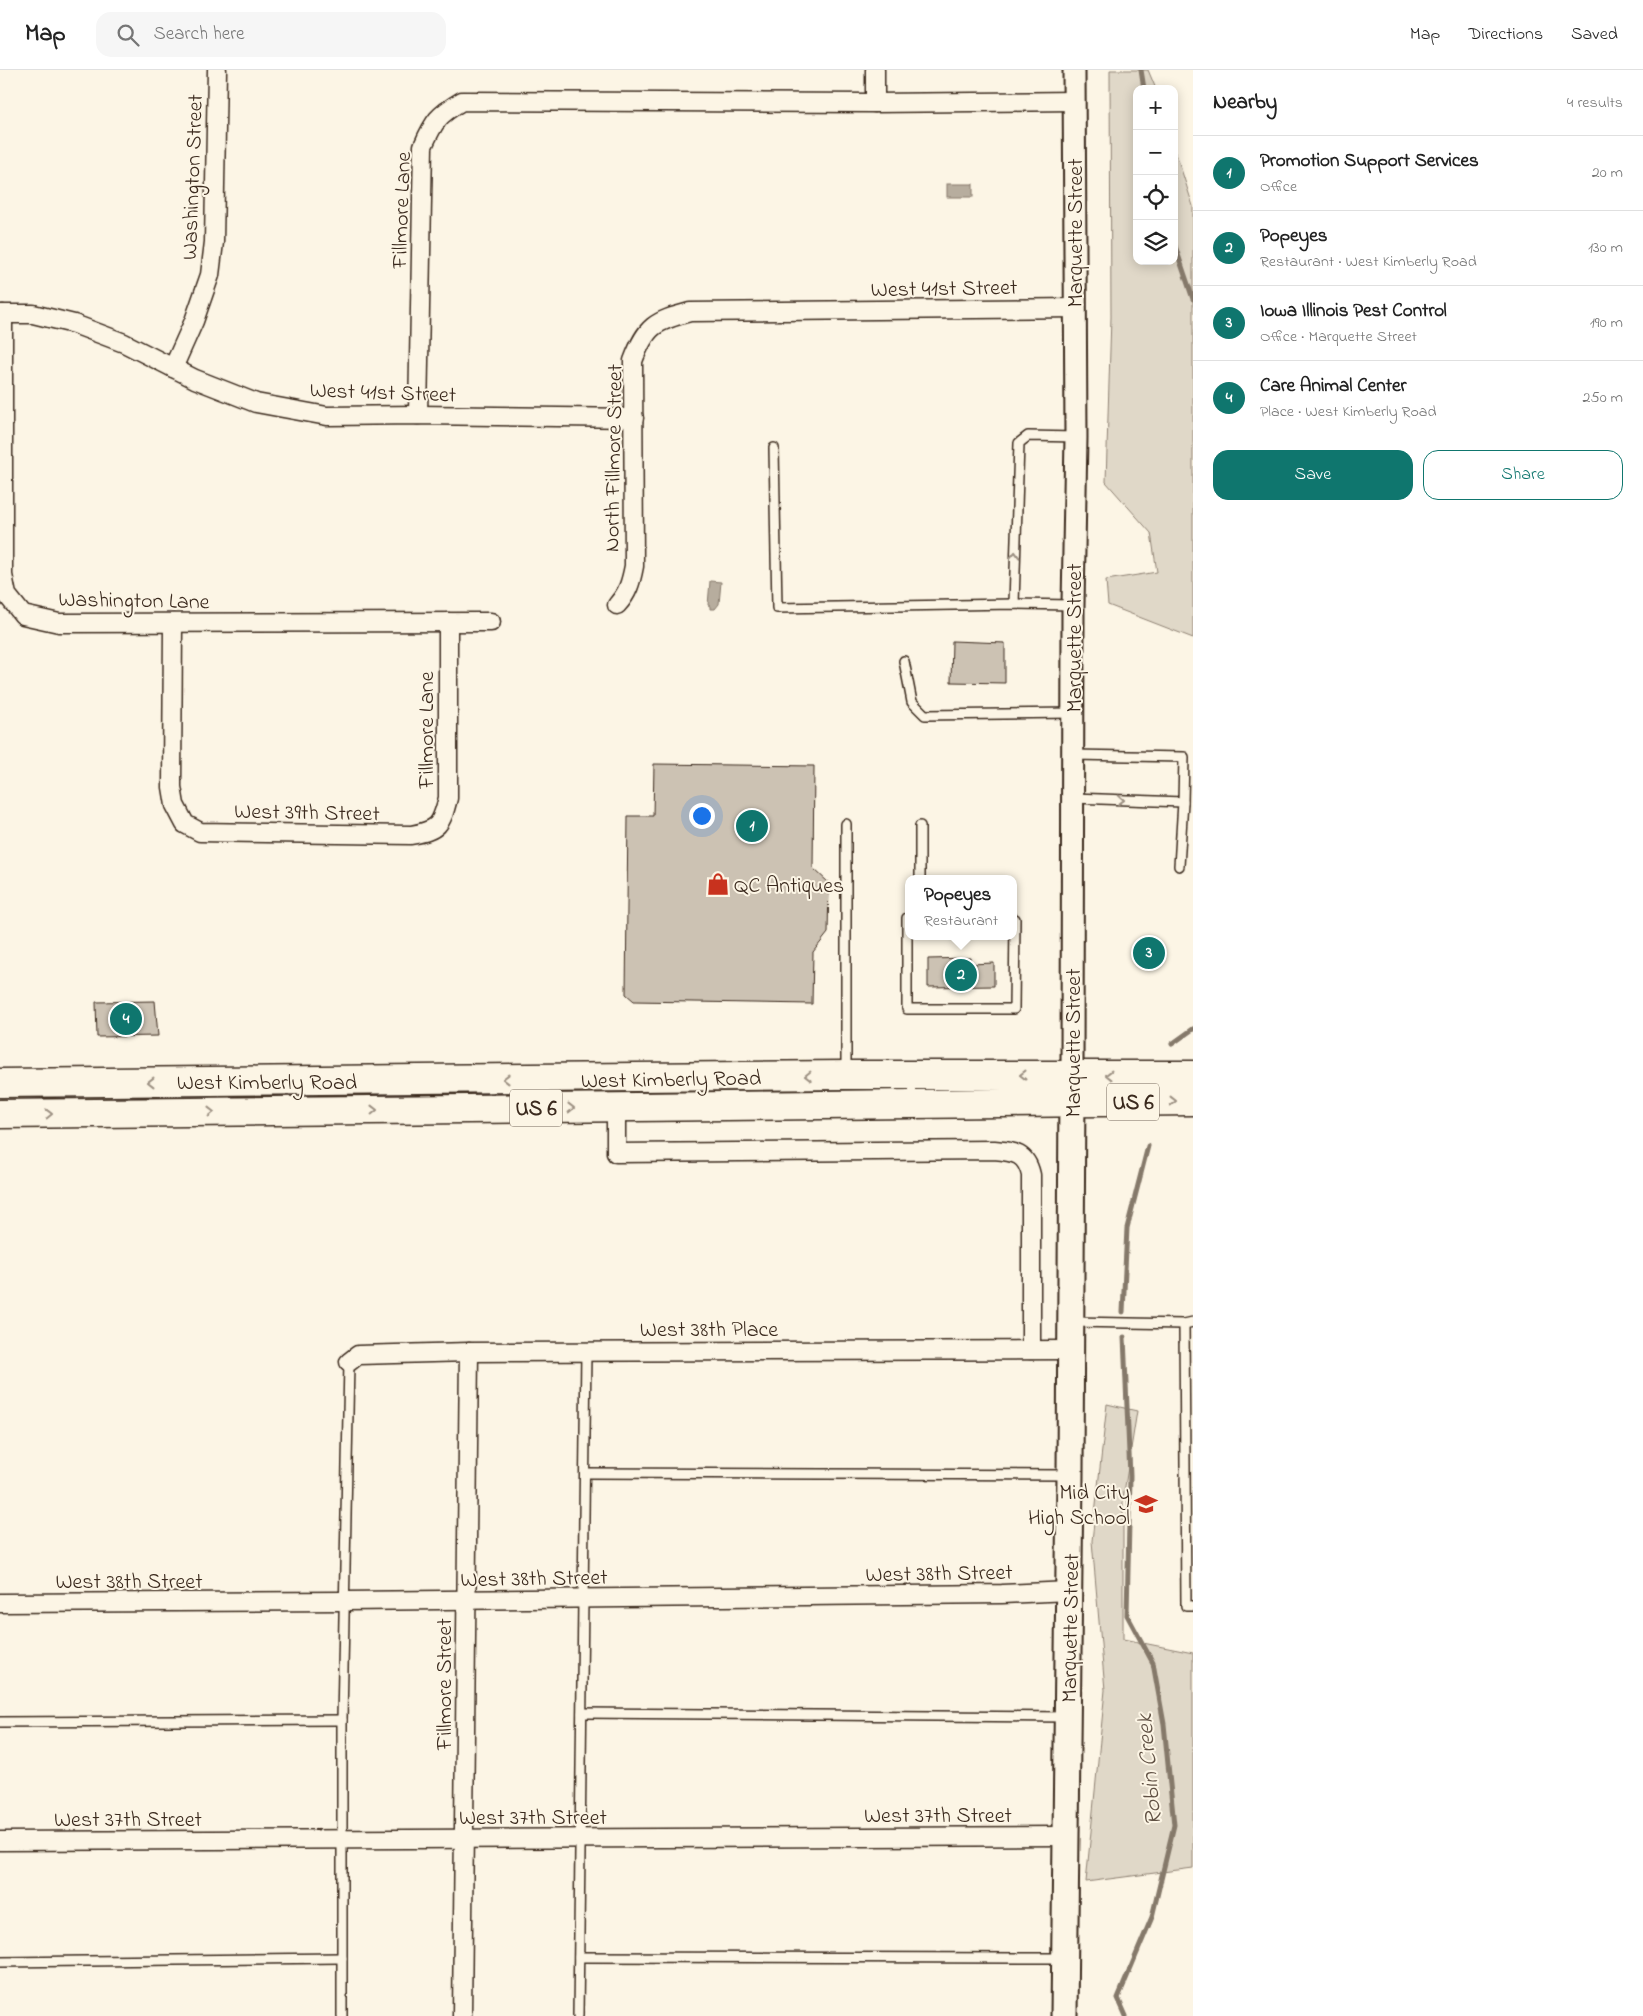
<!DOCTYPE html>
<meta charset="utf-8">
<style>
body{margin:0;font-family:"Indie Flower",sans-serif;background:#f6f6f6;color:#222}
.controls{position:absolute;right:15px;top:15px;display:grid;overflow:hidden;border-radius:10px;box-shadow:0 2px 12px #0003}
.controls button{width:45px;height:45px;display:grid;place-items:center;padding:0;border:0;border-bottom:1px solid #e0e0e0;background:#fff;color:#222;font:25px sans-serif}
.you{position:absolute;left:701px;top:745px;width:18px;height:18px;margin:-12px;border:4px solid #fff;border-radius:50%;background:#1a73e8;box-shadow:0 0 0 8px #1a73e833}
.badge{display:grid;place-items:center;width:32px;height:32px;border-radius:50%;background:#0f766e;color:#fff;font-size:16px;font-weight:700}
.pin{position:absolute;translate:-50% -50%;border:2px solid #fff;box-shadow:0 1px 5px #0006}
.popup{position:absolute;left:905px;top:805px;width:112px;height:65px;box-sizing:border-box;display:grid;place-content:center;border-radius:10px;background:#fff;filter:drop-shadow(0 1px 4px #0005);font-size:16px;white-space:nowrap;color:#767676}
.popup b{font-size:19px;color:#222}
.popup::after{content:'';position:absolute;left:50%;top:100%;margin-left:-10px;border:10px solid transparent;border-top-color:#fff}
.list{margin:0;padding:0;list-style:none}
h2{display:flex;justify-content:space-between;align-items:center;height:65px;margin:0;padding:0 20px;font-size:21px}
h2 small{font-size:16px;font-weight:400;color:#767676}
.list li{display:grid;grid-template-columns:32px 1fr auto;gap:15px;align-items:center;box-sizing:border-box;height:75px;padding:0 20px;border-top:1px solid #e0e0e0}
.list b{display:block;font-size:19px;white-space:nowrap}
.list p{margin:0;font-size:16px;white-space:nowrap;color:#767676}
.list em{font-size:16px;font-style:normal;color:#767676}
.actions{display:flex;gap:10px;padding:15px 20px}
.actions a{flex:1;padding:11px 0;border:1px solid #0f766e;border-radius:15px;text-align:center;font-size:18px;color:#0f766e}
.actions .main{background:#0f766e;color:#fff}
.icon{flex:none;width:28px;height:28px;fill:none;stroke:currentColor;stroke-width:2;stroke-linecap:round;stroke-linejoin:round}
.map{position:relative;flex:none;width:1193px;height:1946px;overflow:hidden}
header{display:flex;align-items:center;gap:30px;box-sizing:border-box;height:70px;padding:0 25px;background:#fff;border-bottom:1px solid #e0e0e0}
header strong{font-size:24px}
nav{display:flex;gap:28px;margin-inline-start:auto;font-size:18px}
.search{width:350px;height:45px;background:#f6f6f6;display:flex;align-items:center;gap:12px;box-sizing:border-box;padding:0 18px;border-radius:15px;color:#767676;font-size:19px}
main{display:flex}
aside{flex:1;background:#fff}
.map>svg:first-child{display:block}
</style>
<header>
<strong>Map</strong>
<div class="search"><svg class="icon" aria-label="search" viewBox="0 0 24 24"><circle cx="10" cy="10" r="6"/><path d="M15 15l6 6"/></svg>Search here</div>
<nav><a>Map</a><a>Directions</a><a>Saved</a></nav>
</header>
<main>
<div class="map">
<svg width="1193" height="1946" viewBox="0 0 1193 1946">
<rect width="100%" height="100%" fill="#fcf5e5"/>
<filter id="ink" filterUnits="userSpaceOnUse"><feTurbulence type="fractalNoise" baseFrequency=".02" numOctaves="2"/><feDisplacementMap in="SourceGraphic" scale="10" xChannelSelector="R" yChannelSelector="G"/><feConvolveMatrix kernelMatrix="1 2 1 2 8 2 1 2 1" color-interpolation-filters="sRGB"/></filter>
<g filter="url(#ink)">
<g fill="#e0d8c8" stroke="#8e8173">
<path d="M1110,0H1148L1156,19H1137V191H1174V77L1193,136V568L1108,535L1106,510L1157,502L1151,463L1106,412L1111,247Z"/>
<path d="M1107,1334L1137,1341L1123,1429V1569L1193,1583V1798L1086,1812L1105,1620L1092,1471Z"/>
</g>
<g fill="#b7ad9e" stroke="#85796b">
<rect x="947" y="114" width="26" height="13"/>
<path d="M710,511L721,512L719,534L715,539H710V536L708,535Z"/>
</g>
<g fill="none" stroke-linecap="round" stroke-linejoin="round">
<g stroke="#85796b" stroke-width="5">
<path d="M1141,0L1144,19"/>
<path d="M1174,173L1193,229"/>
<path d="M1172,974L1193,959"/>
<path d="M1123,1242L1127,1158L1148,1076"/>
<path d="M1124,1267L1130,1406L1127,1545L1153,1593L1164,1654L1174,1755L1152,1847L1118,1928L1126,1946"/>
</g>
</g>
<g fill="#ccc2b3" stroke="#3b2a1e">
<path d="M952,571L1005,573V613L951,612Z"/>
<path d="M654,694L814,696L813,798L829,813L828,863L813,882L812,934L634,931L626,924L628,746H653Z"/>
<path d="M970,888V894L994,893V916L928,917V889Z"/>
<path d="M155,931L158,966L97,967L96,932Z"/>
</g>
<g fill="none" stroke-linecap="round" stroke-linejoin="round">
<defs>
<g id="service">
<path d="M774,378L777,538L1014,534L1073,535"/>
<path d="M1014,534L1019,373L1028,366L1076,367"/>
<path d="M904,591L912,632L925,645L1073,643"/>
<path d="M1073,685L1184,687L1183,732L1073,728"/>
<path d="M846,754V1003"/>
<path d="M920,756V809"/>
<path d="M1179,796L1183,732"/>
<path d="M908,848H907V939H1014L1015,849H1014"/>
<path d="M1072,1252L1184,1254L1193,1252"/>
<path d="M1184,1254L1186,1536H1193"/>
<path d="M585,1403L1069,1405"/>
<path d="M582,1643L1067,1647"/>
<path d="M0,1652L342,1650"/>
<path d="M579,1887L1064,1888"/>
<path d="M0,1892L342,1888"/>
<path d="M342,1946V1650L349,1292"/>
<path d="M578,1946L586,1281"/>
</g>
<g id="minor">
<path d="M875,0V33"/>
<path d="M0,244H33L74,254L124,273L195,309L256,333L327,346L418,345L634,348"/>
<path d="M3,244V505L7,525L23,545L59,553L491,552"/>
<path d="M173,298L194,251L210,205L214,172L217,0"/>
<path d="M418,345L423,76C434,51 438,45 462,31L875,33L1074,31"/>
<path d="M617,535C628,523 631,512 634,496L633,291C646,256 655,251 690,242L1075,238"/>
<path d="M173,553L172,717L175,735L185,754L200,762L411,765C439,760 441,755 448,728V552"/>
<path d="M616,1037V1083L994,1080C1015,1082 1026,1083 1031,1105V1280"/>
<path d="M349,1292L358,1285L469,1282L1071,1280"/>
<path d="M0,1533L345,1531L1002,1524L1069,1521"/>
<path d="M0,1771L1066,1766"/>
<path d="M462,1946L469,1282"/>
</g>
<path id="tertiary" d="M1072,1005L1073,535L1076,367L1074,0"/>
<path id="secondary" d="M1064,1946L1070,1405L1072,1014"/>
<g id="primary">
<path d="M0,1013L846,1005H1193"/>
<path d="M0,1044L1193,1031"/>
</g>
</defs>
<use href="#service" stroke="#3b2a1e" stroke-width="12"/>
<use href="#minor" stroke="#3b2a1e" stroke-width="21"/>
<use href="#tertiary" stroke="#3b2a1e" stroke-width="25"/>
<use href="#secondary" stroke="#3b2a1e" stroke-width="29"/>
<use href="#primary" stroke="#3b2a1e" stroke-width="31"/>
<use href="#service" stroke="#fcf5e5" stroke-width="9"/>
<use href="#minor" stroke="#fcf5e5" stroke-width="18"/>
<use href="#tertiary" stroke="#fcf5e5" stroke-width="21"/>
<use href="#secondary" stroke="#fcf5e5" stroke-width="25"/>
<use href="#primary" stroke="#fcf5e5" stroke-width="28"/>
</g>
<defs><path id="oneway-chevron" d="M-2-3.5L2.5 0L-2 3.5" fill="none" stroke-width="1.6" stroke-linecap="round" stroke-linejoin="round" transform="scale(1.25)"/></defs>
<g stroke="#9c9082">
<use href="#oneway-chevron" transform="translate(1015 485) rotate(-88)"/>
<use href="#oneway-chevron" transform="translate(1121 730) rotate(2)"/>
<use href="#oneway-chevron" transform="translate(1023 1005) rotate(180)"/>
<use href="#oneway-chevron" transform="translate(1109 1005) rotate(180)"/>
<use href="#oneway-chevron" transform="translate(808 1006) rotate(179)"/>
<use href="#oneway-chevron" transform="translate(506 1009) rotate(180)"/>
<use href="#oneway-chevron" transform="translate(151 1012) rotate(180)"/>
<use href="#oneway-chevron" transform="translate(1173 1031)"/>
<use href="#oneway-chevron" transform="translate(571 1038) rotate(-1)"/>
<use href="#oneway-chevron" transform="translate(374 1040) rotate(-1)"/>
<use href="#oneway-chevron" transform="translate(211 1042) rotate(-1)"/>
<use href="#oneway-chevron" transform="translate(49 1044) rotate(-1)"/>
</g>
</g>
<defs>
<symbol id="shop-bare" viewBox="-9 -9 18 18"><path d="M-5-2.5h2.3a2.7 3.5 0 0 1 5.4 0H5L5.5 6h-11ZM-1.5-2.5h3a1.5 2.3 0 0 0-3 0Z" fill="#c8321e" stroke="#fcf5e5" stroke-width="2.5" paint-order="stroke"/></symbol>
<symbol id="school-bare" viewBox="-9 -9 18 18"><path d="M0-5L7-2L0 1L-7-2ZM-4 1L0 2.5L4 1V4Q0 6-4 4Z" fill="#c8321e" stroke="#fcf5e5" stroke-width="2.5" paint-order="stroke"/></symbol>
</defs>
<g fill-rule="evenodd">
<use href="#shop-bare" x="702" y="798" width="32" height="32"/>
<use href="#school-bare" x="1130" y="1418" width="32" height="32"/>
</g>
<g text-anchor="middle" stroke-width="4" stroke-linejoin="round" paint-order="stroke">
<g fill="#fcf5e5" stroke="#75675a" stroke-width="1">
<rect x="1107" y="1013.5" width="52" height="37" rx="4"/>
<rect x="510" y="1019.5" width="52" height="37" rx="4"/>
</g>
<g font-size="21" font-weight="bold" fill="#3b2a1e">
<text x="1133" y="1039">US 6</text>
<text x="536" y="1045">US 6</text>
</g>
<g font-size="22" fill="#3b2a1e" stroke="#fcf5e5">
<text transform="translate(191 107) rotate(-88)" y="8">Washington Street</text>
<text transform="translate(400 140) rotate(-88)" y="8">Fillmore Lane</text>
<text transform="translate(1074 163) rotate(-90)" y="8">Marquette Street</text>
<text transform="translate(944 217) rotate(-1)" y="8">West 41st Street</text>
<text transform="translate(383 321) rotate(2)" y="8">West 41st Street</text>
<text transform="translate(612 388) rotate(-89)" y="8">North Fillmore Street</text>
<text transform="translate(134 529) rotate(1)" y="8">Washington Lane</text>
<text transform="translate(1073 568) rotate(-90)" y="8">Marquette Street</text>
<text transform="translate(425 660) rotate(-90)" y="8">Fillmore Lane</text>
<text transform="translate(307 741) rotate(1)" y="8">West 39th Street</text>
<text transform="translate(1072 973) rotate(-90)" y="8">Marquette Street</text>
<text transform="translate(671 1008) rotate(-1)" y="8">West Kimberly Road</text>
<text x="267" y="1019">West Kimberly Road</text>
<text x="709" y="1266">West 38th Place</text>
<text transform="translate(939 1502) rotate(-1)" y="8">West 38th Street</text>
<text transform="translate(534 1507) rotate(-1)" y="8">West 38th Street</text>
<text x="129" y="1518">West 38th Street</text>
<text transform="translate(1069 1558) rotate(-89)" y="8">Marquette Street</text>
<text transform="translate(443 1614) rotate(-90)" y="8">Fillmore Street</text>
<text x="938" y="1752">West 37th Street</text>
<text x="533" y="1754">West 37th Street</text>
<text x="128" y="1756">West 37th Street</text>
</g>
<g font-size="22" fill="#3b2a1e" stroke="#fcf5e5" text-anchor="start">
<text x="734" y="822">QC Antiques</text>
<text x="1130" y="1429" text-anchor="end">Mid City<tspan x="1130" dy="25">High School</tspan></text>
</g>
<g font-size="24" font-style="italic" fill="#605144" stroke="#fcf5e5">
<text transform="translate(1148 1700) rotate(-95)" y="8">Robin Creek</text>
</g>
</g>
</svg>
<div class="controls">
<button>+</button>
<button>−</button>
<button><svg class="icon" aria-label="locate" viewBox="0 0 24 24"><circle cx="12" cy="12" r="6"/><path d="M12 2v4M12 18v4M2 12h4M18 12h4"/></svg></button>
<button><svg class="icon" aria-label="layers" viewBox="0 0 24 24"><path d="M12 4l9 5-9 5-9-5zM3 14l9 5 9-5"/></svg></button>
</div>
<div class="you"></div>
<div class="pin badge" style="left:752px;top:756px">1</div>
<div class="pin badge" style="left:961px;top:905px">2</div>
<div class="popup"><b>Popeyes</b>Restaurant</div>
<div class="pin badge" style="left:1149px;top:883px">3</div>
<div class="pin badge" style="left:126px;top:949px">4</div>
</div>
<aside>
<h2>Nearby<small>4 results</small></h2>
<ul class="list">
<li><span class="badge">1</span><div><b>Promotion Support Services</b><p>Office</p></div><em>20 m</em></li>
<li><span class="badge">2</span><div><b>Popeyes</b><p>Restaurant · West Kimberly Road</p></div><em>130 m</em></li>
<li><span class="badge">3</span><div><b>Iowa Illinois Pest Control</b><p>Office · Marquette Street</p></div><em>190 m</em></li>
<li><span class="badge">4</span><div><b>Care Animal Center</b><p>Place · West Kimberly Road</p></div><em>250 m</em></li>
</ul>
<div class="actions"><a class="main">Save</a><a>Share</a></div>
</aside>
</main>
